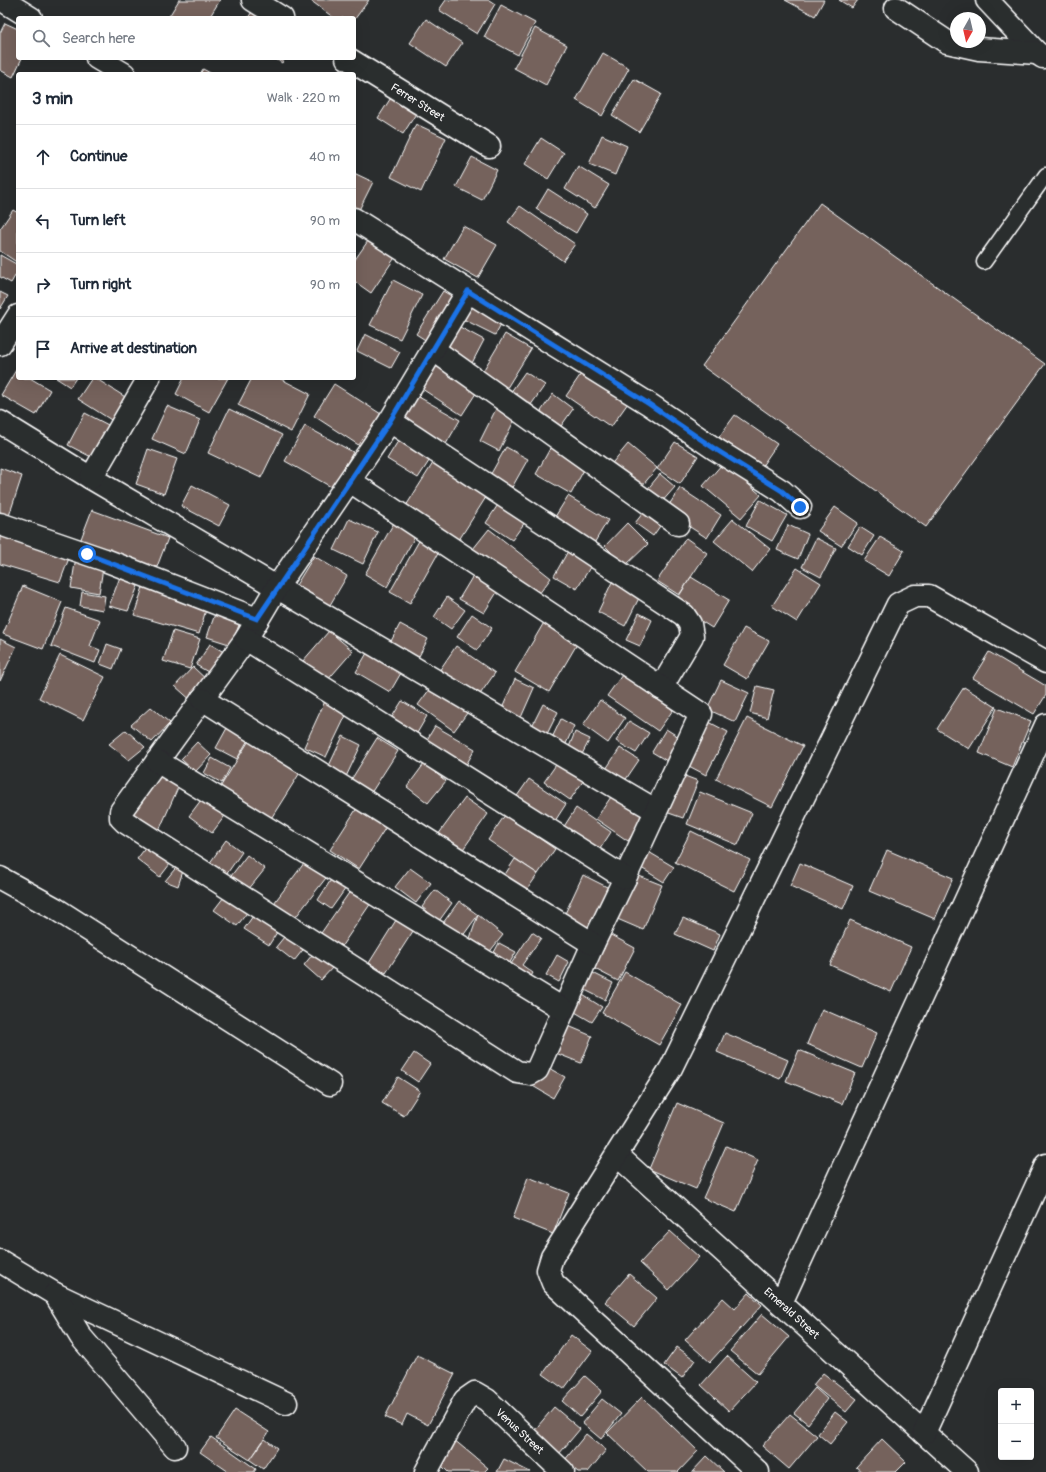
<!DOCTYPE html>
<meta charset="utf-8">
<style>
body{margin:0;font-family:Pangolin,sans-serif;background:#f6f6f7;color:#1f2937}
.controls{position:absolute;right:12px;bottom:12px;display:grid;overflow:hidden;border-radius:4px;box-shadow:0 4px 16px #0002}
.controls button{width:36px;height:36px;display:grid;place-items:center;padding:0;border:0;border-bottom:1px solid #e0e1e3;background:#fff;color:#1f2937;font:20px sans-serif}
.compass{position:absolute;left:950px;top:12px;width:36px;height:36px;border-radius:50%;background:#fff;box-shadow:0 4px 16px #0002;rotate:188deg}
.stop{position:absolute;width:12px;height:12px;margin:-9px;border:3px solid #1a73e8;border-radius:50%;background:#fff}
.stop.end{background:#1a73e8;border-color:#fff;box-shadow:0 1px 4px #0008}
.list{margin:0;padding:0;list-style:none}
h2{display:flex;justify-content:space-between;align-items:center;height:52px;margin:0;padding:0 16px;font-size:17px}
h2 small{font-size:13px;font-weight:400;color:#747a83}
.list li{display:grid;grid-template-columns:26px 1fr auto;gap:12px;align-items:center;box-sizing:border-box;height:64px;padding:0 16px;border-top:1px solid #e0e1e3}
.list b{display:block;font-size:15px;white-space:nowrap}
.list em{font-size:13px;font-style:normal;color:#747a83}
.icon{flex:none;width:22px;height:22px;fill:none;stroke:currentColor;stroke-width:2;stroke-linecap:round;stroke-linejoin:round}
.map{position:relative;flex:none;width:1046px;height:1472px;overflow:hidden}
.search{position:absolute;background:#fff;box-shadow:0 4px 16px #0002;left:16px;top:16px;width:340px;height:44px;display:flex;align-items:center;gap:10px;box-sizing:border-box;padding:0 14px;border-radius:4px;color:#747a83;font-size:15px}
.panel{position:absolute;background:#fff;box-shadow:0 4px 16px #0002;left:16px;top:72px;width:340px;height:308px;border-radius:4px}
.map>svg:first-child{display:block}
</style>
<div class="map">
<svg width="1046" height="1472" viewBox="0 0 1046 1472">
<rect width="100%" height="100%" fill="#2a2d2e"/>
<filter id="ink" filterUnits="userSpaceOnUse"><feTurbulence type="fractalNoise" baseFrequency=".025" numOctaves="2"/><feDisplacementMap in="SourceGraphic" scale="8" xChannelSelector="R" yChannelSelector="G"/><feConvolveMatrix kernelMatrix="1 2 1 2 8 2 1 2 1" color-interpolation-filters="sRGB"/></filter>
<g filter="url(#ink)">
<g fill="#74625c" stroke="#fff">
<path d="M179,0H220L209,18H168Z"/>
<path d="M310,0H369L354,20V18H334Z"/>
<path d="M446,0H489L495,4L477,34L439,10Z"/>
<path d="M785,0H824L815,16Z"/>
<path d="M839,0H858L852,8Z"/>
<path d="M501,5L535,23L518,55L484,37Z"/>
<path d="M253,10L266,18H248Z"/>
<path d="M426,19L462,43L446,67L410,43Z"/>
<path d="M5,23L18,29V58H22L13,77L0,70V33Z"/>
<path d="M535,28L567,45L546,85L514,68Z"/>
<path d="M603,53L629,68L602,116L576,100Z"/>
<path d="M274,58H285L282,63Z"/>
<path d="M203,69L212,74H200Z"/>
<path d="M634,79L661,94L639,132L612,115Z"/>
<path d="M394,93L419,109L403,134L378,118Z"/>
<path d="M416,124L446,138L421,192L391,177Z"/>
<path d="M602,135L627,146L615,175L589,164Z"/>
<path d="M541,138L564,153L548,179L525,164Z"/>
<path d="M472,157L497,170L482,200L456,187Z"/>
<path d="M578,166L609,185L595,208L565,189Z"/>
<path d="M354,173L373,182L359,210L354,207Z"/>
<path d="M548,189L587,214L576,233L536,209Z"/>
<path d="M820,203L1045,364L926,527L702,366Z"/>
<path d="M520,206L575,244L563,261L508,222Z"/>
<path d="M13,210L18,213V263L0,251V229Z"/>
<path d="M463,226L497,245L478,278L444,259Z"/>
<path d="M370,238L396,256L371,293L354,281V261Z"/>
<path d="M0,255L18,265V271L11,283L0,277Z"/>
<path d="M393,280L422,295L400,339L370,325Z"/>
<path d="M443,291L458,300L430,343L416,334Z"/>
<path d="M0,292L8,296L0,309Z"/>
<path d="M473,300L505,317L495,335L463,319Z"/>
<path d="M458,326L484,340L471,365L444,351Z"/>
<path d="M365,334L400,352L391,368L357,351Z"/>
<path d="M505,334L531,349L505,391L480,376Z"/>
<path d="M431,361L478,390L462,415L416,385Z"/>
<path d="M16,370L18,371V378H30L50,390L36,415L1,395Z"/>
<path d="M583,371L628,403L611,427L566,396Z"/>
<path d="M525,372L545,385L528,409L508,396Z"/>
<path d="M56,378H76L70,387Z"/>
<path d="M92,378H95L130,400L116,423L78,399Z"/>
<path d="M184,378H228L209,412L176,394Z"/>
<path d="M252,378H279L310,394L291,432L238,405Z"/>
<path d="M334,384L381,414L360,446L314,416Z"/>
<path d="M553,394L573,409L559,429L539,414Z"/>
<path d="M417,396L460,420L446,444L404,421Z"/>
<path d="M167,406L200,420L186,454L152,439Z"/>
<path d="M497,407L516,417L499,451L480,441Z"/>
<path d="M229,409L282,435L261,478L208,453Z"/>
<path d="M85,413L114,428L97,460L68,445Z"/>
<path d="M735,415L777,444L762,466L719,437Z"/>
<path d="M305,426L353,452L333,488L285,461Z"/>
<path d="M403,433L435,452L418,478L387,459Z"/>
<path d="M675,442L698,456L680,484L657,469Z"/>
<path d="M628,444L657,468L637,492L608,468Z"/>
<path d="M552,445L587,464L571,494L536,474Z"/>
<path d="M506,447L528,459L510,491L488,479Z"/>
<path d="M148,449L177,459L164,494L136,484Z"/>
<path d="M435,460L488,494L457,543L404,509Z"/>
<path d="M723,463L761,495L741,518L703,486Z"/>
<path d="M0,468L22,476L7,522L0,519Z"/>
<path d="M660,474L675,487L660,504L646,491Z"/>
<path d="M192,485L230,505L219,526L181,506Z"/>
<path d="M680,488L721,515L707,538L665,511Z"/>
<path d="M568,496L608,520L593,545L553,520Z"/>
<path d="M501,500L528,518L512,540L486,523Z"/>
<path d="M760,500L787,515L772,541L746,526Z"/>
<path d="M835,507L858,523L841,546L818,531Z"/>
<path d="M92,510L168,538L155,572L79,544Z"/>
<path d="M643,513L660,526L653,536L635,523Z"/>
<path d="M349,519L378,532L363,564L334,550Z"/>
<path d="M396,519L418,531L387,587L365,574Z"/>
<path d="M733,519L770,549L752,572L714,541Z"/>
<path d="M627,523L648,544L625,566L605,546Z"/>
<path d="M788,525L808,534L798,559L777,550Z"/>
<path d="M860,527L874,536L862,555L848,546Z"/>
<path d="M489,529L551,578L536,598L473,549Z"/>
<path d="M0,534L69,558L60,582L0,564Z"/>
<path d="M880,537L904,551L889,576L864,561Z"/>
<path d="M686,538L707,553L679,595L657,581Z"/>
<path d="M816,538L836,548L821,577L802,567Z"/>
<path d="M420,539L440,550L410,603L390,592Z"/>
<path d="M568,551L592,564L577,589L554,576Z"/>
<path d="M314,556L347,576L327,610L293,590Z"/>
<path d="M76,557L104,562L99,593L71,588Z"/>
<path d="M797,568L821,583L797,622L772,606Z"/>
<path d="M474,574L499,589L484,613L459,599Z"/>
<path d="M120,577L138,586L128,611L109,606Z"/>
<path d="M691,577L729,600L712,628L674,604Z"/>
<path d="M612,582L640,596L625,626L598,612Z"/>
<path d="M23,586L62,602L43,649L3,634Z"/>
<path d="M143,587L207,606L199,634L134,615Z"/>
<path d="M82,592L105,596L103,610L80,606Z"/>
<path d="M447,597L465,610L451,629L434,617Z"/>
<path d="M66,608L100,620L90,646L100,650L95,663L51,646Z"/>
<path d="M216,611L241,619L232,645L207,637Z"/>
<path d="M639,613L652,620L640,646L626,640Z"/>
<path d="M472,614L492,628L477,650L457,637Z"/>
<path d="M546,619L580,639L549,692L515,672Z"/>
<path d="M400,624L428,639L417,660L389,645Z"/>
<path d="M744,628L769,641L747,679L723,665Z"/>
<path d="M173,631L200,639L190,669L163,661Z"/>
<path d="M329,631L353,651L326,682L302,662Z"/>
<path d="M0,639L16,647L0,681Z"/>
<path d="M107,644L121,649L113,669L100,664Z"/>
<path d="M210,644L229,655L215,676L196,665Z"/>
<path d="M456,646L495,673L476,700L437,674Z"/>
<path d="M989,652L1046,686V695L1034,714L973,678Z"/>
<path d="M367,653L401,673L390,692L356,672Z"/>
<path d="M60,655L105,677L83,720L39,698Z"/>
<path d="M193,667L210,683L193,702L175,686Z"/>
<path d="M622,675L673,710L658,731L607,696Z"/>
<path d="M515,679L534,688L519,722L500,713Z"/>
<path d="M721,680L749,693L735,722L707,709Z"/>
<path d="M435,682L470,709L454,731L418,705Z"/>
<path d="M757,686L774,690L767,718L750,713Z"/>
<path d="M964,687L996,707L969,749L937,729Z"/>
<path d="M326,699L349,709L326,757L304,747Z"/>
<path d="M600,700L625,718L608,743L583,725Z"/>
<path d="M402,701L427,716L413,740L387,725Z"/>
<path d="M543,704L558,712L546,736L531,728Z"/>
<path d="M151,707L170,723L152,742L131,725Z"/>
<path d="M997,708L1031,721L1012,767L979,753Z"/>
<path d="M747,718L803,746L772,807L716,779Z"/>
<path d="M561,719L574,726L565,746L551,740Z"/>
<path d="M629,721L649,733L636,753L616,741Z"/>
<path d="M709,722L728,732L706,775L687,765Z"/>
<path d="M435,726L475,749L465,767L425,743Z"/>
<path d="M227,728L248,740L237,759L216,748Z"/>
<path d="M666,729L682,739L667,761L652,752Z"/>
<path d="M126,730L145,747L129,760L109,744Z"/>
<path d="M575,732L590,739L580,758L567,752Z"/>
<path d="M343,736L361,745L344,781L326,772Z"/>
<path d="M377,738L398,751L371,793L351,780Z"/>
<path d="M250,739L301,771L270,820L219,789Z"/>
<path d="M197,742L211,755L195,772L181,759Z"/>
<path d="M620,748L639,760L622,785L604,772Z"/>
<path d="M212,758L230,768L222,783L204,773Z"/>
<path d="M560,759L586,777L570,800L544,782Z"/>
<path d="M424,764L446,781L428,803L407,787Z"/>
<path d="M153,770L180,783L158,833L130,820Z"/>
<path d="M677,773L698,781L683,818L663,811Z"/>
<path d="M529,779L566,804L553,824L515,799Z"/>
<path d="M615,791L647,813L628,841L596,819Z"/>
<path d="M207,792L230,809L212,833L189,816Z"/>
<path d="M700,792L752,813L738,845L687,824Z"/>
<path d="M465,798L488,814L459,855L435,839Z"/>
<path d="M357,808L386,827L359,869L330,850Z"/>
<path d="M576,808L611,832L598,852L563,828Z"/>
<path d="M505,815L555,849L538,874L488,840Z"/>
<path d="M691,831L750,860L734,891L675,862Z"/>
<path d="M226,840L242,852L226,875L209,864Z"/>
<path d="M150,842L173,860L160,877L137,859Z"/>
<path d="M887,850L953,878L935,919L869,891Z"/>
<path d="M647,851L674,867L664,882L638,866Z"/>
<path d="M247,855L265,869L248,890L231,876Z"/>
<path d="M308,858L329,874L295,918L274,903Z"/>
<path d="M515,859L538,874L526,891L504,876Z"/>
<path d="M800,863L853,886L843,909L790,886Z"/>
<path d="M179,864L184,868L178,886L165,881Z"/>
<path d="M410,868L431,883L416,903L395,887Z"/>
<path d="M634,874L662,885L643,930L615,918Z"/>
<path d="M334,875L348,885L331,909L318,900Z"/>
<path d="M583,875L613,890L592,934L562,920Z"/>
<path d="M353,887L373,900L339,950L319,936Z"/>
<path d="M435,890L452,903L439,921L422,907Z"/>
<path d="M227,893L249,910L237,926L214,910Z"/>
<path d="M459,901L478,915L462,937L443,923Z"/>
<path d="M255,913L279,929L269,945L244,929Z"/>
<path d="M478,915L503,935L487,955L469,941Z"/>
<path d="M398,917L415,928L386,973L369,963Z"/>
<path d="M683,918L720,934L713,951L675,934Z"/>
<path d="M850,920L911,947L891,992L830,965Z"/>
<path d="M288,932L306,946L294,961L276,947Z"/>
<path d="M532,932L541,938L522,965L533,973L529,980L509,967Z"/>
<path d="M609,934L635,948L618,981L591,967Z"/>
<path d="M499,943L516,952L506,969L490,960Z"/>
<path d="M316,950L334,966L321,980L304,965Z"/>
<path d="M557,955L569,962L559,982L546,975Z"/>
<path d="M589,971L613,983L605,1000L581,988Z"/>
<path d="M625,972L682,1005L659,1045L602,1013Z"/>
<path d="M578,992L602,1007L592,1022L568,1008Z"/>
<path d="M822,1009L877,1033L862,1068L807,1044Z"/>
<path d="M559,1022L592,1036L581,1063L548,1050Z"/>
<path d="M725,1033L788,1060L780,1079L717,1052Z"/>
<path d="M799,1050L855,1073L842,1104L786,1081Z"/>
<path d="M414,1053L430,1064L418,1082L402,1071Z"/>
<path d="M543,1065L565,1077L553,1098L531,1085Z"/>
<path d="M398,1077L420,1091L404,1116L382,1103Z"/>
<path d="M677,1103L724,1123L696,1189L649,1169Z"/>
<path d="M726,1146L758,1160L736,1212L703,1198Z"/>
<path d="M528,1177L569,1193L553,1234L513,1218Z"/>
<path d="M670,1231L699,1257L669,1290L640,1263Z"/>
<path d="M629,1274L657,1298L634,1326L605,1302Z"/>
<path d="M749,1293L762,1305L710,1362L685,1340L723,1298L735,1309Z"/>
<path d="M762,1314L789,1337L758,1374L730,1351Z"/>
<path d="M571,1335L592,1351L564,1389L543,1374Z"/>
<path d="M677,1347L695,1360L682,1378L664,1365Z"/>
<path d="M417,1355L455,1374L428,1425L407,1414L402,1425L385,1417Z"/>
<path d="M727,1356L756,1382L729,1411L701,1385Z"/>
<path d="M823,1373L857,1399L846,1412L813,1385Z"/>
<path d="M585,1376L602,1391L580,1417L562,1401Z"/>
<path d="M815,1388L827,1399L808,1424L794,1413Z"/>
<path d="M642,1397L698,1451L678,1472H648L607,1433Z"/>
<path d="M602,1399L621,1414L601,1439L582,1423Z"/>
<path d="M554,1407L580,1429L559,1454L533,1432Z"/>
<path d="M235,1410L269,1432L250,1460L216,1438Z"/>
<path d="M835,1412L848,1422L830,1444L818,1434Z"/>
<path d="M790,1414L817,1436L789,1469L762,1446Z"/>
<path d="M586,1434L606,1450L588,1472H578L564,1461Z"/>
<path d="M211,1437L256,1469L254,1472H229L200,1452Z"/>
<path d="M265,1439L277,1448L263,1469L250,1460Z"/>
<path d="M453,1439L488,1468L484,1472H448L441,1465Z"/>
<path d="M882,1439L906,1462L896,1472H862L856,1467Z"/>
<path d="M707,1456L724,1472H692Z"/>
<path d="M504,1459L530,1472H497Z"/>
</g>
<g fill="none" stroke-linecap="round" stroke-linejoin="round">
<defs>
<path id="service" d="M984,262L1046,175"/>
<g id="minor">
<path d="M2,0L31,18"/>
<path d="M253,0L282,18"/>
<path d="M987,0L1037,53L1043,57"/>
<path d="M896,8L947,42L979,49L1037,53"/>
<path d="M97,58L124,74"/>
<path d="M347,58L489,146"/>
<path d="M468,291L649,404L715,449L782,491L800,507"/>
<path d="M0,344L18,316"/>
<path d="M434,350L678,524"/>
<path d="M390,421L684,615L690,624L692,636L661,688"/>
<path d="M0,422L91,478L655,810"/>
<path d="M91,478L149,378"/>
<path d="M350,481L701,714L625,878L593,944L537,1070L530,1074L517,1072L125,822L121,818V811L246,639L277,587L390,421L468,291L354,219"/>
<path d="M0,524L105,560L257,619"/>
<path d="M246,639L625,878"/>
<path d="M202,699L593,944"/>
<path d="M157,761L563,1009"/>
<path d="M0,878L56,909L330,1084"/>
<path d="M617,1155L967,1472"/>
<path d="M0,1261L55,1294L286,1403"/>
<path d="M55,1294L81,1337L175,1447"/>
<path d="M781,1303L1046,725"/>
<path d="M924,1433L1046,1165"/>
<path d="M426,1472L465,1400L475,1393L487,1400L563,1472"/>
<path d="M758,1472L553,1283L548,1270L552,1257L671,1068L898,604L915,596H929L1046,662"/>
</g>
</defs>
<use href="#service" stroke="#fff" stroke-width="17"/>
<use href="#minor" stroke="#fff" stroke-width="25"/>
<use href="#service" stroke="#2a2d2e" stroke-width="14"/>
<use href="#minor" stroke="#2a2d2e" stroke-width="22"/>
</g>
</g>
<g fill="none" stroke-linecap="round" stroke-linejoin="round" filter="url(#ink)">
<path stroke="#1a73e8" stroke-width="5" d="M87,554L257,619L390,421L468,291L649,404L715,449L782,491L800,507"/>
</g>
<g text-anchor="middle" stroke-width="3" stroke-linejoin="round" paint-order="stroke">
<g font-size="11" fill="#fff" stroke="#2a2d2e">
<text transform="translate(418 102) rotate(32)" y="4">Ferrer Street</text>
<text transform="translate(792 1313) rotate(42)" y="4">Emerald Street</text>
<text transform="translate(520 1431) rotate(43)" y="4">Venus Street</text>
</g>
</g>
</svg>
<div class="controls">
<button>+</button>
<button>−</button>
</div>
<svg class="compass" viewBox="-18 -18 36 36"><path d="M0-13l5 13h-10z" fill="#e53935"/><path d="M0 13l5-13h-10z" fill="#747a83"/></svg>
<div class="stop" style="left:87px;top:554px"></div>
<div class="stop end" style="left:800px;top:507px"></div>
<div class="search"><svg class="icon" aria-label="search" viewBox="0 0 24 24"><circle cx="10" cy="10" r="6"/><path d="M15 15l6 6"/></svg>Search here</div>
<section class="panel">
<h2>3 min<small>Walk · 220 m</small></h2>
<ul class="list">
<li><svg class="icon" aria-label="ahead" viewBox="0 0 24 24"><path d="M12 20V5M6 11l6-6 6 6"/></svg><div><b>Continue</b></div><em>40 m</em></li>
<li><svg class="icon" aria-label="left" viewBox="0 0 24 24"><path d="M17 20v-9H6M10 6l-5 5 5 5"/></svg><div><b>Turn left</b></div><em>90 m</em></li>
<li><svg class="icon" aria-label="right" viewBox="0 0 24 24"><path d="M7 20v-9h11M14 6l5 5-5 5"/></svg><div><b>Turn right</b></div><em>90 m</em></li>
<li><svg class="icon" aria-label="arrive" viewBox="0 0 24 24"><path d="M6 21V4h12l-3 4 3 4H6"/></svg><div><b>Arrive at destination</b></div></li>
</ul>
</section>
</div>
